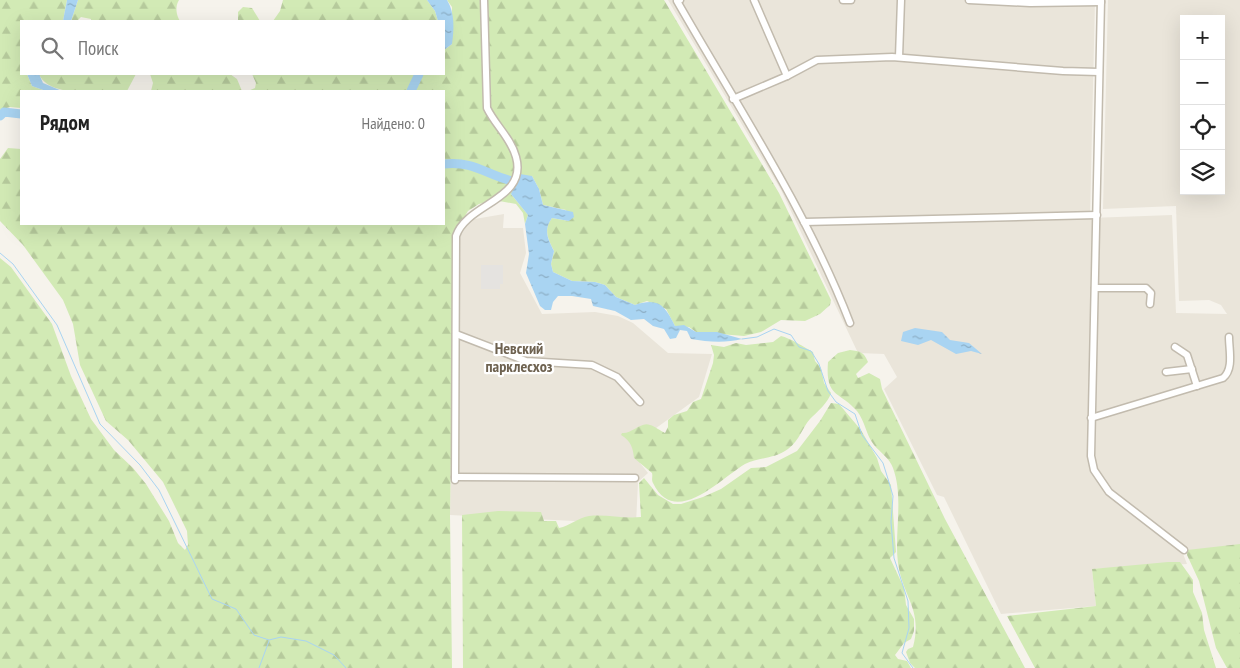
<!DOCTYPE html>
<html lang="ru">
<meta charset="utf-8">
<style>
body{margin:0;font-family:"PT Sans Narrow",sans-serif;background:#f6f6f6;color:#222}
.controls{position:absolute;right:15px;top:15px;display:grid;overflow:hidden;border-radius:0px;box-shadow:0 5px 20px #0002}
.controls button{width:45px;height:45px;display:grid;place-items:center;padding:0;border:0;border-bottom:1px solid #e0e0e0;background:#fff;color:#222;font:25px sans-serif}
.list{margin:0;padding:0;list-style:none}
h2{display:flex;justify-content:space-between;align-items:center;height:65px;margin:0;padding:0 20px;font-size:21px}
h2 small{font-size:16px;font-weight:400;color:#767676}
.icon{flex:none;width:28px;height:28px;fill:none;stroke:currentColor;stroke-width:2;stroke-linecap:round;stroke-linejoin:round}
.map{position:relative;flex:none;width:1240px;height:668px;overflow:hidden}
.search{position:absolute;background:#fff;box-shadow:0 5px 20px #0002;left:20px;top:20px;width:425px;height:55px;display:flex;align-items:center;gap:12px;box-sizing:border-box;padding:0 18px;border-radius:0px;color:#767676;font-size:19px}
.panel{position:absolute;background:#fff;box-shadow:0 5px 20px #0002;left:20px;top:90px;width:425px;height:135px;border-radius:0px}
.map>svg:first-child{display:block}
</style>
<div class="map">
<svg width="1240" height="668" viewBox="0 0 1240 668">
<defs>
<pattern id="forest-firs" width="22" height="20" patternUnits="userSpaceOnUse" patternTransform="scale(1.25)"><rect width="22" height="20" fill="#d2eab5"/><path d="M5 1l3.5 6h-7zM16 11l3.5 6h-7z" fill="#b6ca9c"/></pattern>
<pattern id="water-ripples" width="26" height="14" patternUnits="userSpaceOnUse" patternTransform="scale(1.25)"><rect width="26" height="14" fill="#a9d4f2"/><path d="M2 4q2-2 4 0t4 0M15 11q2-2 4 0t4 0" fill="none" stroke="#8caec5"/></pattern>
</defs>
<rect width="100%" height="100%" fill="#f6f3ec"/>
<g fill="#eae5da" fill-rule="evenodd">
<path d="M668,0H1095L1090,218L1172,215L1176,313L1227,314L1221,305L1209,300L1179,301L1176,206L1103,209L1108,0H1240V545L1182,551L1187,564L1092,569L1096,606L1001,614L944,497L937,495L884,389L897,377L884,354L858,353L781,190ZM1184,19H1221V191H1184Z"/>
<path d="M504,214L503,228H523L526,253L520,273L542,314L595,312L618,316L633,323L668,353L712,354L699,397L641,439L640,463L648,473L638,482L636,524L450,515L455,233L463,221Z"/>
</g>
<g fill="url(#forest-firs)">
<path d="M0,0H67L63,21H21V74H27L32,86L46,91H21V108L10,107L0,110Z"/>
<path d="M78,0H179C175,6 176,15 180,21H91V19L81,17L77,21H71Z"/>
<path d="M283,0H427L435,11L438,21H273L280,11Z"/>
<path d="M447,0H664L779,193L831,300L830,305L820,314L805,321L781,320L761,332L744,336L696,332L689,327L675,326L666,309L647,301L635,305L616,297L605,285L595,282L572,281L553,272L551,264L554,251C548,239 543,229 552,218L569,221L566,210L543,205L539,189L532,176L511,194L528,215L525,224L523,213L516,204L494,200L479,204L468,211L455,233L450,515L452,668H0V258L11,267L52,324L71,376L91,419L114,450L133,468L146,484L169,521L178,543L185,550L188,545L187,531L163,482L128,440L106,421L80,365L73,324L63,300L23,245L0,221V159L8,148L21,149V224H444V91H248L255,88L256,83L252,74H444V50L452,44V7Z"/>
<path d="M243,7L252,8L260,21H238V12Z"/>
<path d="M39,74H136L127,91C103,91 49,99 39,74Z"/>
<path d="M150,74H230L237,79L242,91H151L153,83Z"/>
<path d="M781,336C790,338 804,347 813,352L815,361L821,368L824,383L831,393C828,403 817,412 810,419C803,426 800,440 788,449C775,459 759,457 745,464C721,478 675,529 653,483C651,479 653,477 652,473L634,458C633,448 631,441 621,435L622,433C632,434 641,421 650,425C655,426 660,431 665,433L668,427V420L674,415L687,411L693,402L701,399L713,363L714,355L711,345L724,347L736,343L746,345L773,342Z"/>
<path d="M850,350C860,351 864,352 868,362L856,374L858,378L869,373L880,379L882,389L945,519L1025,668H915L910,663L906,652L908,649L913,647C923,609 903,598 898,563C894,533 904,498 893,468C890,459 880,452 874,445C866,435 865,421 857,411C840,391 825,398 828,362L838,353Z"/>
<path d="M831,403L839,404L861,430L877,458L881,471L891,485L896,552L890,558L904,588L906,605L914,619V631L911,639L904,643L895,655L898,659L907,661L911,668H463L462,515L498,511L541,512L544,521H556L559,528C570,526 577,518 589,516C606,514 624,519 641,517L639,483L644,478L658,495L673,504H681L703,497L721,489L751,468L766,467L797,451L820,421Z"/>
<path d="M1240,544V668H1227L1216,648L1199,581L1187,555V550Z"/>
<path d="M1168,562H1180L1193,580V592L1202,613L1204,630L1216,668H1035L1007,616L1096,606L1092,569Z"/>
</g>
<path fill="#e5e3e0" d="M481,265H503V284H500V289H481Z"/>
<g fill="url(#water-ripples)">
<path d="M67,0H78L71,21H63Z"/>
<path d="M427,0H447C455,13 454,29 452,44L444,50V21H438L435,11Z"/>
<path d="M27,74H39L43,83L62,91H46L32,86Z"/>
<path d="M520,174L532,176L539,189L543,205L573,212L574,217L569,221L552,218C543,230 548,239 554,251L551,264L553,272L572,281L595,282L605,285L616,297L635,305C659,297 665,306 675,326L684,325L696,332H717L742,339C726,343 708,342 691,339L687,331L680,330L676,338L670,339L664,329L653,326L644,319L631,320L615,311L593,306L591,299L572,296H558L553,302L551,310H545L540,306L526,273L529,254L525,224L528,215L511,194Z"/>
<path d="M915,328L942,332L950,340L969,343L982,354L971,351L956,354L931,340L918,345L901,341L903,332Z"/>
</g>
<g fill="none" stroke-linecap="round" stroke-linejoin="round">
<g stroke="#a9d4f2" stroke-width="1">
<path d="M0,253L13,264L57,325L100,424L140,465L159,490L212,599L236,609L254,635L269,640L281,637L306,641L334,655L346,668"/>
<path d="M742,339L757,337L774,329L791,335L799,347L811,351L819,364L828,391L836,402L855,414L862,435L883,463L888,479L893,496L891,522L894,558L908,601L909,628L902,653L913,668"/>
<path d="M259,668L269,641"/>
</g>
<g stroke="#a9d4f2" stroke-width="9">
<path d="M411,91L419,74"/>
<path d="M0,116L4,112L21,114"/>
<path d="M444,164C475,161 484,174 512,181"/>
</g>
<defs>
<g id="minor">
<path d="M680,0L677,1C737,106 806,209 850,323"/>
<path d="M754,0L787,76"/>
<path d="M843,0H851"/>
<path d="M969,0L1030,3L1101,2"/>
<path d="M1101,0L1091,456L1094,470L1109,492L1184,550"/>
<path d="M899,57L901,0"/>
<path d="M733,99L787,76L817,60L892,57L1063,71L1099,72"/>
<path d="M804,222L1097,215"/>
<path d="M1095,288H1146L1151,293L1150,304"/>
<path d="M456,334L526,361L592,365L617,377L640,402"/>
<path d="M1175,347L1187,355L1197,386"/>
<path d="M1166,372L1192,369"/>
<path d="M1091,418L1223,378C1234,369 1229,350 1229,337"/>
<path d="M455,477L635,478"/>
<path d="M455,480L456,236C467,203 528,200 516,157C511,138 495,125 487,108L484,0"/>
</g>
</defs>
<use href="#minor" stroke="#c2bbae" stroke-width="9"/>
<use href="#minor" stroke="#fff" stroke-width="6"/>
</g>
<g text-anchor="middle" stroke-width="4.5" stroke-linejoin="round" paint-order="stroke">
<g font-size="16" font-weight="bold" fill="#6e6250" stroke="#fff">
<text x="519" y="354">Невский<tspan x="519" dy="18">парклесхоз</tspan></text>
</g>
</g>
</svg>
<div class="controls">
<button>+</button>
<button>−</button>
<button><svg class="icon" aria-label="locate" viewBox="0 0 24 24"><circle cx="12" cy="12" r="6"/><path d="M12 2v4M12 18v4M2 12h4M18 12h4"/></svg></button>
<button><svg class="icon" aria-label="layers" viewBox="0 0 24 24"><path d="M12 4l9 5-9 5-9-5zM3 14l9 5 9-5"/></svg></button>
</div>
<div class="search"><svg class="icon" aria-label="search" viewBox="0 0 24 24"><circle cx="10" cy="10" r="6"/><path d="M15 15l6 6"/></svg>Поиск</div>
<section class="panel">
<h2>Рядом<small>Найдено: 0</small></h2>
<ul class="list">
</ul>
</section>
</div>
